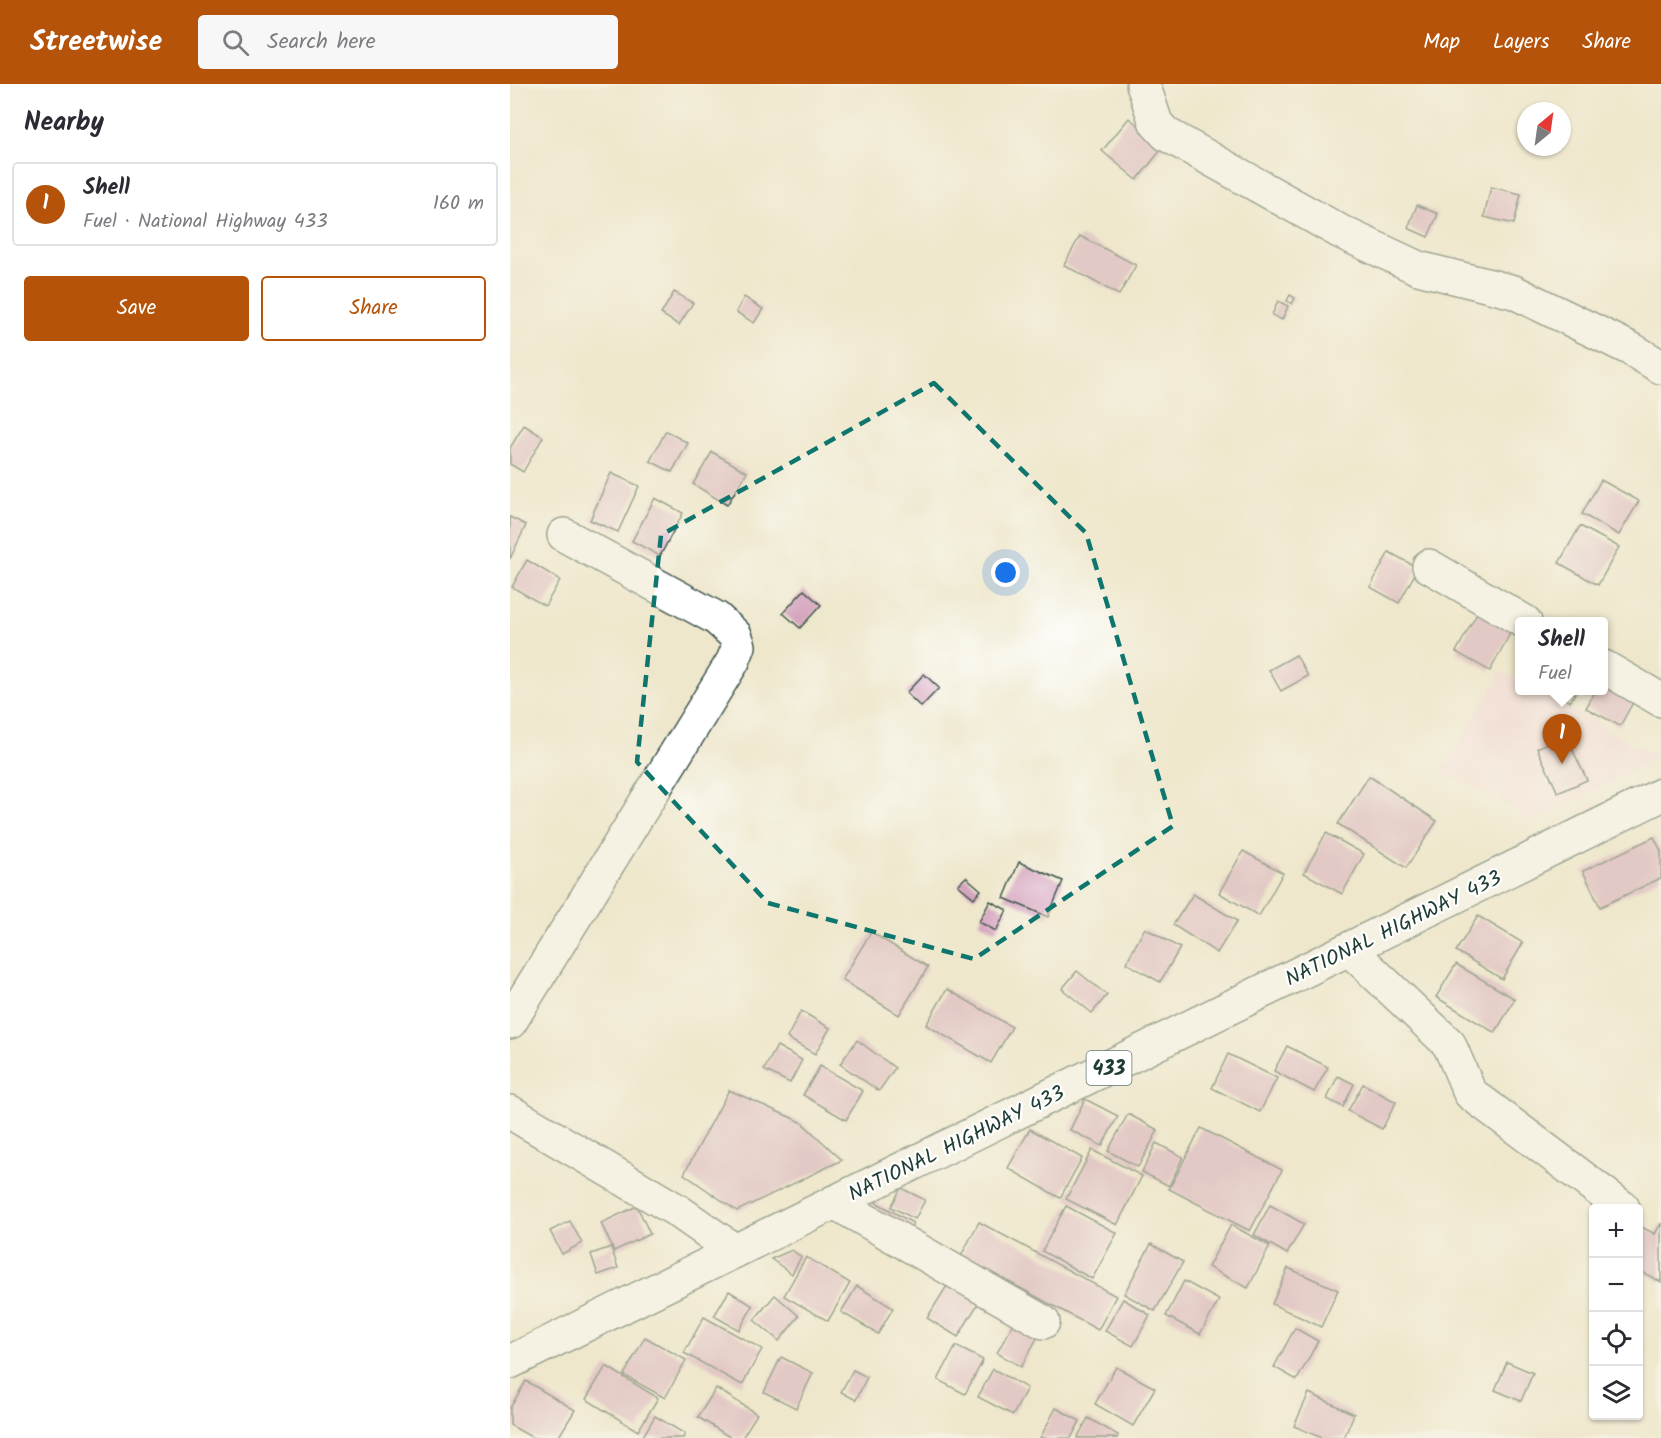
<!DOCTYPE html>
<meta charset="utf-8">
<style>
body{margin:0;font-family:Kalam,sans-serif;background:#f7f7f7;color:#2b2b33}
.controls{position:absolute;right:18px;bottom:18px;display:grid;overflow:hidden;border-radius:6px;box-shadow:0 2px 4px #0004}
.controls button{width:54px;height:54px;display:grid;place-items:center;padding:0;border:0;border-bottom:2px solid #e1e1e2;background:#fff;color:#2b2b33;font:30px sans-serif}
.compass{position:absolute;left:1007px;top:18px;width:54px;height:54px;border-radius:50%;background:#fff;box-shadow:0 2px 4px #0004;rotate:29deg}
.you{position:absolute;left:496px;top:489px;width:21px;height:21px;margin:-15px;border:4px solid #fff;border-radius:50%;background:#1a73e8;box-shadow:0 0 0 9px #1a73e833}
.badge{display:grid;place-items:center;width:39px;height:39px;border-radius:50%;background:#b45309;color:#fff;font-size:20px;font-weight:700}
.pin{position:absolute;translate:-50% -50px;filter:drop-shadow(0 2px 3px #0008)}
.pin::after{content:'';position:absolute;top:32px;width:21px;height:18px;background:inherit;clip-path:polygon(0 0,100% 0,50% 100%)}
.popup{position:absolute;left:1005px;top:533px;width:93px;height:78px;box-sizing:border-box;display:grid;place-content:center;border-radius:6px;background:#fff;filter:drop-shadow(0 2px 4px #0005);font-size:20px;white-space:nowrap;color:#7c7c81}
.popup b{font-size:22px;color:#2b2b33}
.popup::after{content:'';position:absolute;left:50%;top:100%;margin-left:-12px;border:12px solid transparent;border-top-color:#fff}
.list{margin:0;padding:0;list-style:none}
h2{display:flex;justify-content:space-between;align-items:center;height:78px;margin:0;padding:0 24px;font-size:26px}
h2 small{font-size:20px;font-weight:400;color:#7c7c81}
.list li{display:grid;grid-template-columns:39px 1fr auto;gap:18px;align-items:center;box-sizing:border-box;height:84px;margin:0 12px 12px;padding:0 12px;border:2px solid #e1e1e2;border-radius:6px}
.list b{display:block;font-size:22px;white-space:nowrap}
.list p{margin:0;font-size:20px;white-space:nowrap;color:#7c7c81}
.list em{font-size:20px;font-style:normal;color:#7c7c81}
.actions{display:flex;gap:12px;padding:18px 24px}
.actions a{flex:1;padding:14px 0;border:2px solid #b45309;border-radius:6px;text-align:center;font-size:21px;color:#b45309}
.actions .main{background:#b45309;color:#fff}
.icon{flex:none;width:33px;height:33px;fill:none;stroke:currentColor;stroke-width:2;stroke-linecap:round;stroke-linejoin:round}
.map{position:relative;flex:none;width:1151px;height:1354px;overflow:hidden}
header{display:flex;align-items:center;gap:36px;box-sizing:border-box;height:84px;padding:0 30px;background:#b45309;color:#fff}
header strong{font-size:28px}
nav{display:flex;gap:33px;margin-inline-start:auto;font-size:21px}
.search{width:420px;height:54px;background:#f7f7f7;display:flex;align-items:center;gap:15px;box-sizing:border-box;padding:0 21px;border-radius:6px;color:#7c7c81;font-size:22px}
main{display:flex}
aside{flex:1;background:#fff}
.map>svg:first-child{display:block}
</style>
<header>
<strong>Streetwise</strong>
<div class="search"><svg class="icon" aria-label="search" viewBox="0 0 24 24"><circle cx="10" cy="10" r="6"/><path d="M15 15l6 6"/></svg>Search here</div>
<nav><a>Map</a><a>Layers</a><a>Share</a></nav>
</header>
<main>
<aside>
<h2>Nearby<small></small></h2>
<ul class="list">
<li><span class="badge">1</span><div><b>Shell</b><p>Fuel · National Highway 433</p></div><em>160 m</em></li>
</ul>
<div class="actions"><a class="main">Save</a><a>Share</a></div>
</aside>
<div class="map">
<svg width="1151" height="1354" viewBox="0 0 1151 1354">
<rect width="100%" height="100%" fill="#fff"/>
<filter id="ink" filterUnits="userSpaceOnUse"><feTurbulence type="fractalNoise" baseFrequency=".0167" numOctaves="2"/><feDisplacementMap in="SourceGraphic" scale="12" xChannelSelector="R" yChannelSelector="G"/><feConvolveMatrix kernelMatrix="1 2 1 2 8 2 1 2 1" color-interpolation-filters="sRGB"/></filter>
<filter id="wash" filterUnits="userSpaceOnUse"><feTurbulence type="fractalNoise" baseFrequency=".008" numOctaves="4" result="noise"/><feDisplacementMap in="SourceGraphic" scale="24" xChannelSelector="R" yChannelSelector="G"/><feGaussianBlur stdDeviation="1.35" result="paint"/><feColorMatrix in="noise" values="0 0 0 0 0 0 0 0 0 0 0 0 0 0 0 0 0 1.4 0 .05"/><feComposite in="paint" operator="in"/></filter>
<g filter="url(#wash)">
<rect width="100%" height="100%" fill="#eee7cc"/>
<path fill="#f5cfda" d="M992,587L1010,597V606L1028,607L1147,673L1026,738L932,687Z"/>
<g id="blocks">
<g fill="#d5a4bd">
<path d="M619,34L654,62L627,96L592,67Z"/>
<path d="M981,103L1011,110L1004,140L974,133Z"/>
<path d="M907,121L928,130L918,153L898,144Z"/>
<path d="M570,152L626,181L609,211L554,181Z"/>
<path d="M164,208L183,219L169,241L151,230Z"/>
<path d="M780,211L785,214L782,220L777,217Z"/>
<path d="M234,213L253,225L244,239L226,228Z"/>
<path d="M768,217L778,222L772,236L762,231Z"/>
<path d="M14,341L33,353L13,388L0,380V364Z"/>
<path d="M156,347L178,359L162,388L140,377Z"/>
<path d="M202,368L237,388L217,421L183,400Z"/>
<path d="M101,389L129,402L108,448L80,436Z"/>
<path d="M1091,396L1129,417L1109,451L1072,430Z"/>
<path d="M145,414L173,429L150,472L122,457Z"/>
<path d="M0,433L16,441L0,475Z"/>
<path d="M1070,442L1109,463L1088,501L1049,479Z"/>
<path d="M879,468L908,484L889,519L860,503Z"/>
<path d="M17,476L50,496L35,522L2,503Z"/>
<path d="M294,506L311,521L290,544L273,529Z"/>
<path d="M969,526L1003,544L980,587L946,568Z"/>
<path d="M786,571L798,592L771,607L759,586Z"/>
<path d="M414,590L429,604L411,623L396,609Z"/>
<path d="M1094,593L1127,611L1110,642L1076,624L1086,606H1094Z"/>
<path d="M1042,606H1067L1060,618Z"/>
<path d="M1055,650L1077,696L1048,709L1027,664Z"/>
<path d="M859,692L927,737L896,784L828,740Z"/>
<path d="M816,749L854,770L832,810L794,789Z"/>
<path d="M1144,753L1151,767V794L1090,823L1073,787Z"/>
<path d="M733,767L773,789L749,832L709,809Z"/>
<path d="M509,778L553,797L538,833L494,814Z"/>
<path d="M456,793L471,806L464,814L448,801Z"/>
<path d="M683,810L727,837L707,869L663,841Z"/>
<path d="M480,817L497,826L486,847L469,838Z"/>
<path d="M968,832L1013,859L992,895L946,867Z"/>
<path d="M635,844L670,864L650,898L616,879Z"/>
<path d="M361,848L418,883L389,931L332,896Z"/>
<path d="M946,880L1005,915L985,949L926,913Z"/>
<path d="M567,887L597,911L582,929L552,905Z"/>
<path d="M437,905L502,943L481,979L416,941Z"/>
<path d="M291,927L320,944L305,970L277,954Z"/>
<path d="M347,956L385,984L369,1007L330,980Z"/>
<path d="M267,962L292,976L280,999L254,986Z"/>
<path d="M777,962L818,983L804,1008L764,987Z"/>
<path d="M718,970L767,994L750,1028L702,1004Z"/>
<path d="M310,982L353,1007L336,1036L293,1011Z"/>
<path d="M828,992L844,1000L833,1023L817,1015Z"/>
<path d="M853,1000L886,1018L872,1045L838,1027Z"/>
<path d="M219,1006L291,1038L332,1076L227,1127L174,1090Z"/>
<path d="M575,1015L608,1032L592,1062L560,1046Z"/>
<path d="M618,1030L648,1046L628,1083L598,1067Z"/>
<path d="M691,1044L772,1086L740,1147L659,1105Z"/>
<path d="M520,1045L572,1074L550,1114L498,1084Z"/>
<path d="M646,1059L673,1073L659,1102L632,1088Z"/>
<path d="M582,1066L632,1092L607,1141L556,1115Z"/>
<path d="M391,1104L415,1116L405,1135L381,1123Z"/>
<path d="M362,1116L403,1139L390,1162L349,1138Z"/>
<path d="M760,1121L794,1140L777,1170L744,1151Z"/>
<path d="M127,1122L140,1150L104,1167L91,1139Z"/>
<path d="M556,1122L607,1149L582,1195L532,1167Z"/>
<path d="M60,1137L72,1159L52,1170L40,1147Z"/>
<path d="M469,1138L606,1212L588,1246L451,1172Z"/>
<path d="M1151,1139V1198L1128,1186V1141L1145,1150Z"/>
<path d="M721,1141L760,1162L738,1204L698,1183Z"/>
<path d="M641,1160L673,1178L645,1227L614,1210Z"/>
<path d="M101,1163L108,1184L88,1191L81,1170Z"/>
<path d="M282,1166L291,1173L282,1190L261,1175Z"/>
<path d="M296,1173L340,1199L318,1237L274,1212Z"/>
<path d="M778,1184L828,1206L811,1243L762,1220Z"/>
<path d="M674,1197L709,1216L690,1250L656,1232Z"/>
<path d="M438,1200L469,1218L448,1253L417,1234Z"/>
<path d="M347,1202L383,1224L368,1250L331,1228Z"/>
<path d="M219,1207L243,1222L229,1246L204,1232Z"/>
<path d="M265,1211L289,1232L269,1257L244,1236Z"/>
<path d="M613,1215L640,1231L623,1262L595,1247Z"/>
<path d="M194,1233L252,1265L232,1301L174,1269Z"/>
<path d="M506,1234L531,1247L511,1283L487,1269Z"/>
<path d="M785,1244L808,1257L787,1296L764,1283Z"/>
<path d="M135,1253L176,1276L155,1314L114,1291Z"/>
<path d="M446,1262L473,1276L455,1310L428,1296Z"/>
<path d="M271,1273L303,1289L286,1324L254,1308Z"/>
<path d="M997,1278L1023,1289L1011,1317L985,1306Z"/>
<path d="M96,1282L148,1314L128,1347L76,1315Z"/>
<path d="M606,1283L645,1304L623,1342L585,1320Z"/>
<path d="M483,1285L517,1304L503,1331L468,1313Z"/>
<path d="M343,1286L357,1293L346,1316L331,1308Z"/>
<path d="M16,1297L65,1326L48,1354H23L0,1341V1324Z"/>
<path d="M206,1304L247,1330L232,1354H221L188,1333Z"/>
<path d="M799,1309L844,1330L834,1354H812L784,1342Z"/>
<path d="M546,1324L570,1337L561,1354H530Z"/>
<path d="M145,1332L175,1350L173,1354H132Z"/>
<path d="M578,1334L608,1351L607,1354H567Z"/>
</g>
</g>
</g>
<g filter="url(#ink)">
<use href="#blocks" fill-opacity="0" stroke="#3e564b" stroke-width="1.5"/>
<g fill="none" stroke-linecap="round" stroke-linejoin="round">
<defs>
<g id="minor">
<path d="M633,0L646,39L656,50L831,148L908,184L1004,208L1121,265L1151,283"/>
<path d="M919,482L1015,538"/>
<path d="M1094,583L1151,616"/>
<path d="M840,866L939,960L960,1009L1113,1124"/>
<path d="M0,938L223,577L229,562L225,551L206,534L54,451"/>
<path d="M0,1028L168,1127L225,1167"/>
<path d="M324,1118L533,1238"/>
</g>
<path id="major" d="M0,1278L1151,711"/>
</defs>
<use href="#minor" stroke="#3e564b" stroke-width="36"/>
<use href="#major" stroke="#3e564b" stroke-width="36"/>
<use href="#minor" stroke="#fff" stroke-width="33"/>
<use href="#major" stroke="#fff" stroke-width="33"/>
</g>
</g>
<path d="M0 0H1151V1354H0ZM424,299L576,449L663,742L464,875L258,819L127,678L151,451Z" fill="#eee7cc" fill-opacity=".55" fill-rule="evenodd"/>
<path fill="none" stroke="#0f766e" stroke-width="4.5" stroke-dasharray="12 8" stroke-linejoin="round" d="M424,299L576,449L663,742L464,875L258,819L127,678L151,451Z"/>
<g text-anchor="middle" stroke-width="4.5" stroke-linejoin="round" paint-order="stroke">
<rect fill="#fff" stroke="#627771" stroke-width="1.5" x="576.5" y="967" width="45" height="34" rx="4.5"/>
<g font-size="20" font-weight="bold" fill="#1f3d34">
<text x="599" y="991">433</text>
</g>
<g font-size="21" fill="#1f3d34" stroke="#fff">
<text transform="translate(883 844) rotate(-26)" y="7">NATIONAL HIGHWAY 433</text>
<text transform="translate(446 1059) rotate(-26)" y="7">NATIONAL HIGHWAY 433</text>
</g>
</g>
</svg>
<div class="controls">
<button>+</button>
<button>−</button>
<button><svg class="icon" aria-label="locate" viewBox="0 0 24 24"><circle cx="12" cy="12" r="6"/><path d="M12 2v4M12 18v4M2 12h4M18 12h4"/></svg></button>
<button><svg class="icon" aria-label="layers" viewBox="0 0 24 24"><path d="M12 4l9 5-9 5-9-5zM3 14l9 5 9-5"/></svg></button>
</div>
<svg class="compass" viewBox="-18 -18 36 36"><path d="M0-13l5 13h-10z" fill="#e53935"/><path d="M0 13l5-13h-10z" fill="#7c7c81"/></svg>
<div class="you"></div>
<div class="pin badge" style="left:1052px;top:680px">1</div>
<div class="popup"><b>Shell</b>Fuel</div>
</div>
</main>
